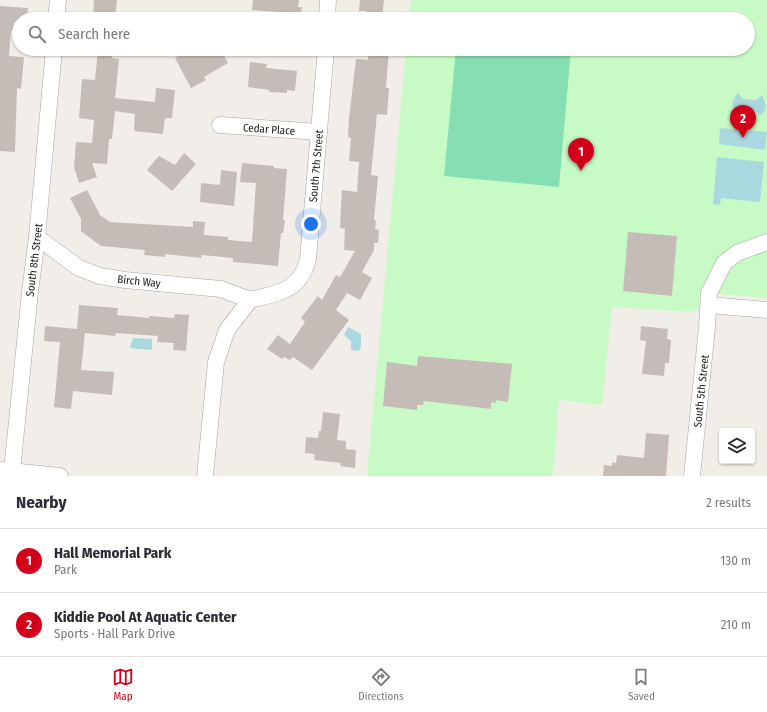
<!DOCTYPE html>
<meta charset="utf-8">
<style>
body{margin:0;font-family:"Fira Sans Condensed",sans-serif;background:#f2f2f3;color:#2b2b33}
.controls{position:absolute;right:12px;bottom:12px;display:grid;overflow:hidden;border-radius:4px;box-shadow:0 1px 3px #0004}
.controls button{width:36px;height:36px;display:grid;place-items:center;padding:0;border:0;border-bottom:1px solid #e1e1e2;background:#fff;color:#2b2b33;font:20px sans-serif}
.you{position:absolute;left:311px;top:224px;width:14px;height:14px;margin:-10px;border:3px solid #fff;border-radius:50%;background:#1a73e8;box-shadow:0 0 0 6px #1a73e833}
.badge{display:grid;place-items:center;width:26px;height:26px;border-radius:50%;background:#d20019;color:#fff;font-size:13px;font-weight:700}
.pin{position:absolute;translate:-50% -33px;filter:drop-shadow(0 1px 2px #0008)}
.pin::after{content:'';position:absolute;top:21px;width:14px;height:12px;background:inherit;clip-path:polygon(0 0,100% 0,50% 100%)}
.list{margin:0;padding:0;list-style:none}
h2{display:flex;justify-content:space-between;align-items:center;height:52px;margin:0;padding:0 16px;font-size:17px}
h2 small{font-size:13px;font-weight:400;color:#7c7c81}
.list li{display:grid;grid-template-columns:26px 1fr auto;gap:12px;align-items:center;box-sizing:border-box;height:64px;padding:0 16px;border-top:1px solid #e1e1e2}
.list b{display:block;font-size:15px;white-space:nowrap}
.list p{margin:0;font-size:13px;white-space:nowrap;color:#7c7c81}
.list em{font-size:13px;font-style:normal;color:#7c7c81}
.icon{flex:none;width:22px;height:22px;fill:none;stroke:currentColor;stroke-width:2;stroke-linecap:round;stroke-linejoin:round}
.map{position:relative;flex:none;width:767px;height:476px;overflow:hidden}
.search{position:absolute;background:#fff;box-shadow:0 1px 3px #0004;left:12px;right:12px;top:12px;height:44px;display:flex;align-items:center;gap:10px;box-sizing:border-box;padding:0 14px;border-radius:22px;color:#7c7c81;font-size:15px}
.sheet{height:180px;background:#fff}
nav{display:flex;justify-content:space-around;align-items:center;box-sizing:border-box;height:56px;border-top:1px solid #e1e1e2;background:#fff;font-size:11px;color:#7c7c81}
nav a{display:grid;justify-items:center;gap:2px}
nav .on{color:#d20019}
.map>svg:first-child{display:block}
</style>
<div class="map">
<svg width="767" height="476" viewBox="0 0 767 476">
<rect width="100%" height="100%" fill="#f1ede8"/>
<path fill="#c8fac6" d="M411,0H767V298L709,293L695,312L612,307L602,405L559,400L553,476H367L406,49H748V19H409Z"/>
<path fill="#86dfb3" d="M456,49H571L559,187L444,176Z"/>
<g fill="#a9d9de">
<path d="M738,93L743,99L756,100L762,95L766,105L764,112L760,116L755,110L742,109L736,114C730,107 732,99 738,93Z"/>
<path d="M720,128L767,132L765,150L719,144Z"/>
<path d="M717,157L764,162L760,202L721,198L720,205L713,204Z"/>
<path d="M348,327L361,334V346L359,351L351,350V341L344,335Z"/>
<path d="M133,338L152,339V350L130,348Z"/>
</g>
<g fill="#c6bcb7">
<path d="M94,0H117L115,19H93Z"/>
<path d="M253,0H299L298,7H302L300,19H279V12L252,10Z"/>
<path d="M360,0H384L382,19H366V11H359Z"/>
<path d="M0,6L28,8L27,19H19V22H14L13,31L11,30L9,56L24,57L21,89L17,88L15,152L0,151Z"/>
<path d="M98,49H113L112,58L119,59L115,98L155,102L156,88L175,90L172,118H165L163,134L134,131L135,114L115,111L112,139H109L107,164L92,163L97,177L79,183L74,167L76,142L92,143L94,120L79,118L82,79L95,80Z"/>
<path d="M191,49H220L228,63L204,77L206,80L191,88L175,58Z"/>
<path d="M369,49H389L386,88H389L387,115L377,114L371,175L378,176L374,220L376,221L375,229L379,230L378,243H374V250L362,272L372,278L360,300L347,293L336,310L349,320L312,370L293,357L290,360L284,357L282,359L267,349L278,335L290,344L305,322L301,318L318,296L322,300L336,275L340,277L355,251L344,250L345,229L340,228L341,207L342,190L357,192L359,162L349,161L351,138L348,137L349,118L356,59L368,60Z"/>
<path d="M250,62L267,64L266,68L297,71L295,91L287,90V93L269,92V90L248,87Z"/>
<path d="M184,153L196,164L172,191L147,170L159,156L175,165Z"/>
<path d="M242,163L274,166V168L287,169L283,220H285L283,233H281L278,266L233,262V258L202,255L201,258L165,254V257L144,255L145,250L101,246L81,231V219L70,198L87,190L100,215L110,222L193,227V221L205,222L204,235L228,237V240L252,242L256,183L240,182Z"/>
<path d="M221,170L237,172L234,206L200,202L201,183L220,185Z"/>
<path d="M628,232L677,236L672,296L623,291Z"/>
<path d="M79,305L118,308L117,315L149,318V316L174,318L175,314L189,315L186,351L173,350L174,343L157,342L158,336L116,333L115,336L85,333L81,370L114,372L112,395L73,391L71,409L54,407L60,342L44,341L45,326L77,329Z"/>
<path d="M641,326L668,329L667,339L671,340L669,363H665L664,376L642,374L646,341L640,340Z"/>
<path d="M418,356L512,364L508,402L496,400V403L491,402V409L424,401L423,405H417V410L383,406L387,362L417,366Z"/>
<path d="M323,412L340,414L337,440L346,441V449L356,450L355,468L340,466L341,463L314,460L315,454L305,453L306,437L318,438L319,431H321Z"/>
<path d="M646,433L669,435L666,476H603L604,465L612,466V462L616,463L617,455L644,458Z"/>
</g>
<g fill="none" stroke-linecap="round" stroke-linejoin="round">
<defs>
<g id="street">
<path d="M56,19L58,0"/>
<path d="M327,19L328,0"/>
<path d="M220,125L319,132"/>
<path d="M37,237L79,268L100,276L125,280L221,289L250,300"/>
<path d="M709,305L767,310"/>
<path d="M0,470L60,476"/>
<path d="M12,471L30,292L37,237L54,49"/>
<path d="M205,476L216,362L227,330L250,300C278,293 300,292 308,259L326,49"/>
<path d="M692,476L707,327L709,293L724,263L737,253L767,242"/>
</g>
</defs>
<use href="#street" stroke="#a5a5a5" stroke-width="17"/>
<use href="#street" stroke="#fff" stroke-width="16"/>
</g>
<g text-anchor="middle" stroke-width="4" stroke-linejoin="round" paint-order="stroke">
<g font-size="11" fill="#212121" stroke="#fff">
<text transform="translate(269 129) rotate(4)" y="4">Cedar Place</text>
<text transform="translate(316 166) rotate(-85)" y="4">South 7th Street</text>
<text transform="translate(34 260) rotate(-83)" y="4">South 8th Street</text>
<text transform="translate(139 281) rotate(6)" y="4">Birch Way</text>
<text transform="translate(701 391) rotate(-84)" y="4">South 5th Street</text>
</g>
</g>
</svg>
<div class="controls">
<button><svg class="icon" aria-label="layers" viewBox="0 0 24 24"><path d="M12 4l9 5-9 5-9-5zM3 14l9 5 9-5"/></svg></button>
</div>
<div class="you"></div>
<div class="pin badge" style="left:581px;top:171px">1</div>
<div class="pin badge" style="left:743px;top:138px">2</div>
<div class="search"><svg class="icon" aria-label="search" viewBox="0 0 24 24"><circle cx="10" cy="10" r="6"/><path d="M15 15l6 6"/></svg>Search here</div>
</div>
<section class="sheet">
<h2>Nearby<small>2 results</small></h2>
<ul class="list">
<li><span class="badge">1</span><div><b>Hall Memorial Park</b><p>Park</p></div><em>130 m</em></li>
<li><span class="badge">2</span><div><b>Kiddie Pool At Aquatic Center</b><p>Sports · Hall Park Drive</p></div><em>210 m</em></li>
</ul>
</section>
<nav>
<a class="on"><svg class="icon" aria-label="map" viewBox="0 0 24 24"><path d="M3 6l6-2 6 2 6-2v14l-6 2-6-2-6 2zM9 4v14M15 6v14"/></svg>Map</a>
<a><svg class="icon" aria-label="directions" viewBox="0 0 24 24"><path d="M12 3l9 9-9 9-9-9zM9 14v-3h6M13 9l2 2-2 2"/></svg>Directions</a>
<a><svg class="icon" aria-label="saved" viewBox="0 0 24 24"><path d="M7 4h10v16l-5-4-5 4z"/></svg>Saved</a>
</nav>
